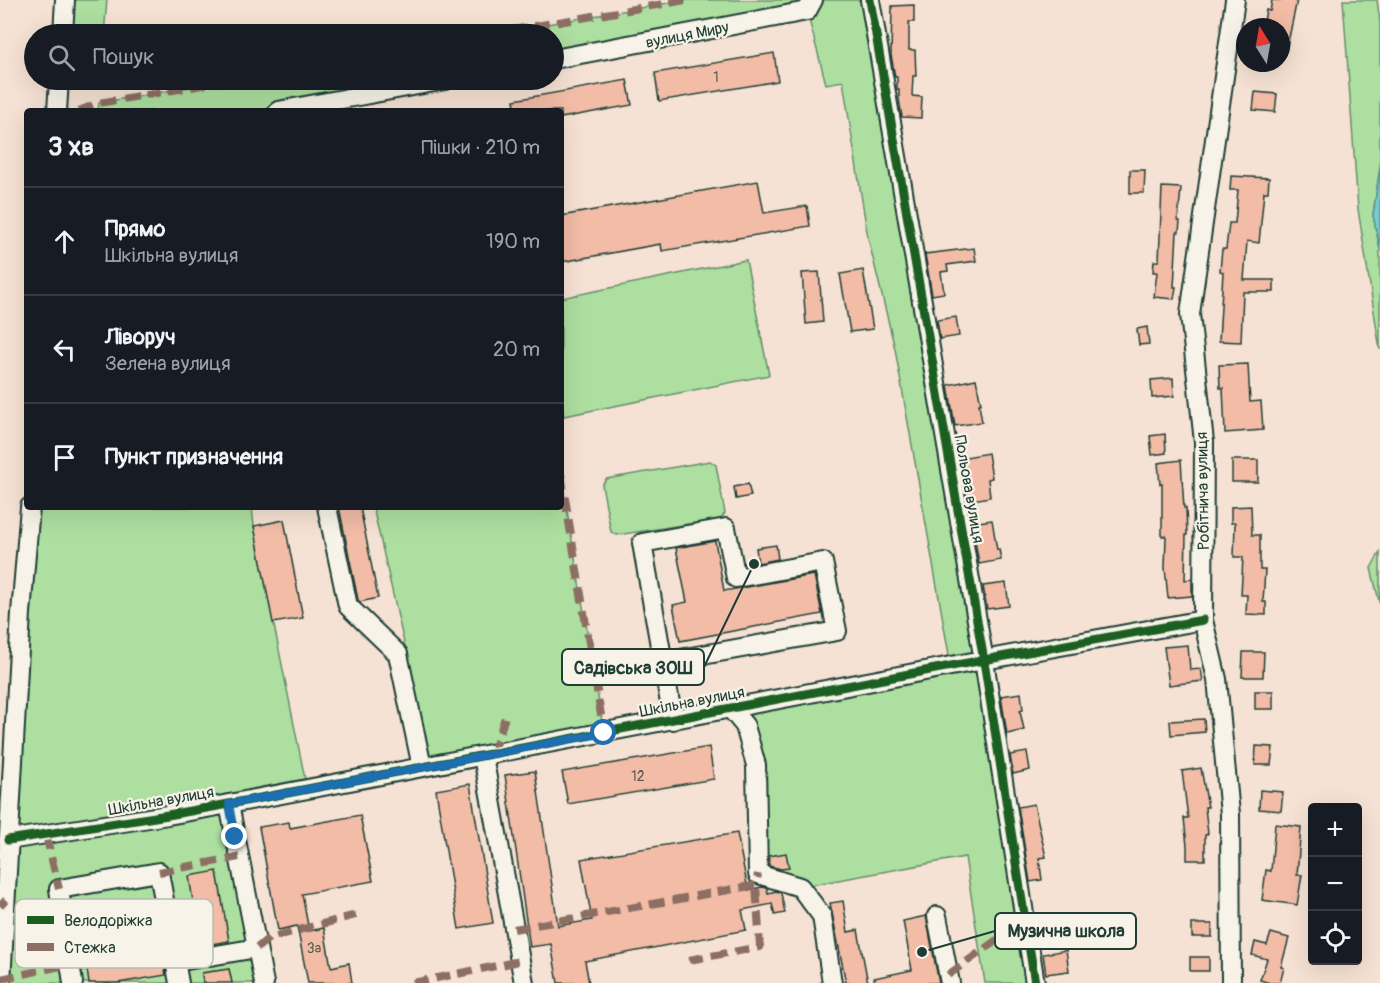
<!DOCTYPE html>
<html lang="uk">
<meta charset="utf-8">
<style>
body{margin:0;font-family:Pangolin,sans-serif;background:#20242c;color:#f1f3f6}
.controls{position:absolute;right:18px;bottom:18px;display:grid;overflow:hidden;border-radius:6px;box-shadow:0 6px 24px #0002}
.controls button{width:54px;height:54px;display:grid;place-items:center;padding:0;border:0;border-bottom:2px solid #363941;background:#171b24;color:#f1f3f6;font:30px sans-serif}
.compass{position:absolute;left:1236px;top:18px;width:54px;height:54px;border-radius:50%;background:#171b24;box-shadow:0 6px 24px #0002;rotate:349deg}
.stop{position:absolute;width:18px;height:18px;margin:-14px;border:4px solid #1f6fb2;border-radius:50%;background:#fff}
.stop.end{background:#1f6fb2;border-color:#fff;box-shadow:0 2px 6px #0008}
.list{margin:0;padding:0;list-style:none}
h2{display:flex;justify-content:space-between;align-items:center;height:78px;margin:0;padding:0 24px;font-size:26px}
h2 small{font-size:20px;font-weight:400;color:#9ea1a6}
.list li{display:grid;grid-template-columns:39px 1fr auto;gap:18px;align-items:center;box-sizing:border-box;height:108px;padding:0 24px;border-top:2px solid #363941}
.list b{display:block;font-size:22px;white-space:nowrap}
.list p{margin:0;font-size:20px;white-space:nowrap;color:#9ea1a6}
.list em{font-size:20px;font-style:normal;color:#9ea1a6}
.icon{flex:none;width:33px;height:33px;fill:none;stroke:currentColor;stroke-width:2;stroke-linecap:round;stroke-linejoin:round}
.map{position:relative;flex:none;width:1380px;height:983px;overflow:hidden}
.search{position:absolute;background:#171b24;box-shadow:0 6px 24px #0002;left:24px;top:24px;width:540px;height:66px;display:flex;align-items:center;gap:15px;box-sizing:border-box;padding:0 21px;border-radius:33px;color:#9ea1a6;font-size:22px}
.panel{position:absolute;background:#171b24;box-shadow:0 6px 24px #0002;left:24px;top:108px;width:540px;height:402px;border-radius:6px}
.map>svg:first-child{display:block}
</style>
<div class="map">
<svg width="1380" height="983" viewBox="0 0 1380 983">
<rect width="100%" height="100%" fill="#f6e2d4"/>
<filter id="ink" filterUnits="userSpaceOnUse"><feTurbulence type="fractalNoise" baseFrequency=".0167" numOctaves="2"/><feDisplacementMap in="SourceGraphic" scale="12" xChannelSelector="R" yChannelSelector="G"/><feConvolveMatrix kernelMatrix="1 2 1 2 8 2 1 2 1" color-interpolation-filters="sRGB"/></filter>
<g filter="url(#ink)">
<g fill="#addfa0" stroke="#668e6a" stroke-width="1.5">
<path d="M65,0H107L104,34H63Z"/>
<path d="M686,0H870L1035,983H985L965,857L800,887L758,874L756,765L731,709L951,666L895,349L868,238L843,81L826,84L807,12L554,59V34H489Z"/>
<path d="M1343,0H1377L1380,22V167L1373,215L1380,249V350L1358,209Z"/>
<path d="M231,80H445L278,111H98L99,103Z"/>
<path d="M746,260L769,375L564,416L561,398V298Z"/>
<path d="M710,461L716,465L725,513L721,519L617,535L611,532L602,485L606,479Z"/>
<path d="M561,474L604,733L432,766L373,507H561Z"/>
<path d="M30,507H252L254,526L307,789L229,804L264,983H232L229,969L202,973L203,983H0Z"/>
<path d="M1380,552V605L1371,568Z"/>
</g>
<path fill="#79cbd0" stroke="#559292" stroke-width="1.5" d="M1380,167V249L1373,215Z"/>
<g fill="#f2bca6" stroke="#1f3d34" stroke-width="1.5">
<path d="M1272,0H1297L1286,52L1281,51V27H1263L1266,10L1270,11Z"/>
<path d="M914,5V22H909V50H915L916,76H913L912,96L922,97L921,118L902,117L899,99V90H897V77H895L891,55L892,6Z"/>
<path d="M774,53L778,81L659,101L655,73Z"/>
<path d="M627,80L632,105L561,118V111H516L514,100Z"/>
<path d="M1255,92L1277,94L1275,112L1253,110Z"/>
<path d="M1130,170H1145L1144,193H1130Z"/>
<path d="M1231,176L1269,178L1268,192H1264L1259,243L1247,241L1244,280H1274V292H1243L1241,342L1219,341L1223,272L1220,271L1222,249H1226L1229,223H1235L1238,190H1230Z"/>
<path d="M758,181L764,213L807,206L810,226L662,251L661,244L561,262V216Z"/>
<path d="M1162,187L1181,188L1178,221H1180L1179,232H1177L1174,287H1176L1174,299L1154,297L1157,272H1153L1154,261H1159Z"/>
<path d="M974,248L976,261L947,265L948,271L941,272L944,293L932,295L925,254Z"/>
<path d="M863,270L873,329L850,332L840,274Z"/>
<path d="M819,272L823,322L806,324L802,273Z"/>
<path d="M956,317L959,336L940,339L937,320Z"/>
<path d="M1147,327L1149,344L1139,345L1137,329Z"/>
<path d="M1248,364L1250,402L1261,401L1263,430L1225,433L1223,388H1220L1219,365Z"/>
<path d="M1173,378L1174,396L1152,398L1151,380Z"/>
<path d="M976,379L981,404H979L982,422L955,426L948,385Z"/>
<path d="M1165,434L1166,453L1152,455L1150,436Z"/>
<path d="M988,453L992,478L988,479L990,497L968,501L960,458Z"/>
<path d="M1181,460L1184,508H1186L1187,535H1186L1185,580L1192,579V596L1168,598L1165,568L1166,536H1162V484H1160L1158,463Z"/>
<rect x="1232" y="460" width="26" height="22"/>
<path d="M748,484L751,496L736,499L734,487Z"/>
<path d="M1251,506L1252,535H1260V570H1265L1263,602H1266V615L1246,614L1247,595H1241L1243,557H1234L1235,523H1231V507Z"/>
<path d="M339,507H360L378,598L360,602L358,600Z"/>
<path d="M284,520L303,618L273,623L254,526Z"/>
<path d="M992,520L997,550L999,549L1001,560L979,564L972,523Z"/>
<path d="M715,541L724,591L814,575L822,614L680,641L673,605L687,602L676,548Z"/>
<path d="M776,545L778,559L758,563L756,548Z"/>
<path d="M1006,583L1009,606L987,609L983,586Z"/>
<path d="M1188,645L1190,670L1201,669L1203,681L1169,685L1164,647Z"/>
<path d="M1243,652H1264L1263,677H1242Z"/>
<rect x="1255" y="691" width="18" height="18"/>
<path d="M1021,693L1023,710L1020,711L1024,730L1007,734L1001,696Z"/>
<path d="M1204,719L1205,732L1171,735L1170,721Z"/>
<path d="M1256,746L1273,747L1271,765H1255Z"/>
<path d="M709,747L714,779L568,804L562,772Z"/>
<path d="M1027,752L1030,770L1013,774L1010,755Z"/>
<path d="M1201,768L1208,807H1205L1208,834L1205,835V860H1187V846L1184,818H1188L1182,771Z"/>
<path d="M535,771L558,926L592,920L581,859L737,833L748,890L762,887L767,888L768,893L776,891L781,893L785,913L775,915L772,904L742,910L746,930L585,961L589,983H558L551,944L530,947L505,775Z"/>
<path d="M470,784L493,923L459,929L436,790Z"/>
<path d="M1260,790L1283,792L1281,811L1259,809Z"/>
<path d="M1034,804L1046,857L1039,858L1042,880L1030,882L1018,807Z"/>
<path d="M360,815L373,881L302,894L309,931L324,928L331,967L349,963L352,983H308L297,926L278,930L259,827L289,822L290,828Z"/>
<path d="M1275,824L1301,827L1297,875H1302L1297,905L1262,900L1266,870L1271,871Z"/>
<path d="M786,853L789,868L781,869L769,866V856Z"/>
<path d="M217,871L229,941L200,946L189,876Z"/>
<path d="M843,901L848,932L858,930L868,983H846L830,903Z"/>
<path d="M926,916L939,983H875L874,978L912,970L903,921Z"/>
<rect x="1192" y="924" width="20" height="13"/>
<path d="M1271,933L1289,938L1281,967L1284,968L1280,983H1270L1260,980L1267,959L1252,955L1255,942L1267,945Z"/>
<path d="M160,943L166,975L118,983H89L85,956Z"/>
<path d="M1066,950L1069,971L1046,974L1043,954Z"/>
<rect x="1190" y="957" width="19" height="14"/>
<path d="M229,969L232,983H203L202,973Z"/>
</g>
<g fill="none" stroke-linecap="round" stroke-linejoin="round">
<defs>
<g id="minor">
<path d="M870,0L984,661L1035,983"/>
<path d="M63,34L65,0"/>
<path d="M554,59L807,11L813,0"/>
<path d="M57,111L59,80"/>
<path d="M278,111L445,80"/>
<path d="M327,507L348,606L398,654L422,767"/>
<path d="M663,662L837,631L823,562L736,578L726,528L642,543L673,720"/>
<path d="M731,709L745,726L756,765L758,874L800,887L822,916L832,983"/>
<path d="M483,756L524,983"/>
<path d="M229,804L264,983"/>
<path d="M8,840L168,815L229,804L951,666L1203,620"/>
<path d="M937,916L950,983"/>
<path d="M175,962L257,948"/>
<path d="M1,983L21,613L30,507"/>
<path d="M73,983L59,889L159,872L179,983"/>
<path d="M1231,983L1230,814L1217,679L1203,620L1204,442L1190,314L1235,0"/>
</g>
</defs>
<use href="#minor" stroke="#1f3d34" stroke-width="22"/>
<use href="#minor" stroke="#f7f3e8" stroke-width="18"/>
<g stroke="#8d6e63" stroke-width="8" stroke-dasharray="15 8" stroke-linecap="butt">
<path d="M489,34L686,0"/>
<path d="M79,111L99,103L231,80"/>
<path d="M561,474L604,733"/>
<path d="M493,754L507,711"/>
<path d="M46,835L59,889"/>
<path d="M159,872L239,857"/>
<path d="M0,906L6,900"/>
<path d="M514,929L756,885L758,874"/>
<path d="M257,948L269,938L356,915"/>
<path d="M689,960L760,947L756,885"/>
<path d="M948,975L1025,920"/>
<path d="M1,979L70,964"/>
<path d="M413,983L520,961"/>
</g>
<defs>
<g id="cycleway">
<path d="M870,0L984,661L1035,983"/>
<path d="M8,840L168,815L229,804L951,666L1203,620"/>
</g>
</defs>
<use href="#cycleway" stroke="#f7f3e8" stroke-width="13"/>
<use href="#cycleway" stroke="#1b5e20" stroke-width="9"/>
</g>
</g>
<g fill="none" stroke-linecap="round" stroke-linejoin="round" filter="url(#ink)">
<path stroke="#1f6fb2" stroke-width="8" d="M235,837L229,804L604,733"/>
</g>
<g text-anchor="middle" stroke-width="4.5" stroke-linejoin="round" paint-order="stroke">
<g font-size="14" fill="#545d50">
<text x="716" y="82">1</text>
<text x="638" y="781">12</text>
<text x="314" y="953">3а</text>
</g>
<g font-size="16" fill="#1f3d34" stroke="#f7f3e8">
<text transform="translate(687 34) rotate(-11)" y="6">вулиця Миру</text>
<text transform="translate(970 489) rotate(80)" y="6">Польова вулиця</text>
<text transform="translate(1202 491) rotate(-91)" y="6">Робітнича вулиця</text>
<text transform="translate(692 701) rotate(-11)" y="6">Шкільна вулиця</text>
<text transform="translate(161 800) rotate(-10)" y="6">Шкільна вулиця</text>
</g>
</g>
<rect x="15" y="899" width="198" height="69" rx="9" fill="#f7f3e8" stroke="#b6bcb2" stroke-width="1.5"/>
<rect x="27" y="916" width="27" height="8" fill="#1b5e20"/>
<rect x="27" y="943" width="27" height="8" fill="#8d6e63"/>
<g font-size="16" fill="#1f3d34">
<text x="64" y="926">Велодоріжка</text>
<text x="64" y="953">Стежка</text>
</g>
<path fill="none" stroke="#1f3d34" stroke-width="2" d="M754 564L704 667M922 952L995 931"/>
<g fill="#1f3d34" stroke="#f7f3e8" stroke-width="2">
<circle cx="754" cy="564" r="6"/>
<circle cx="922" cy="952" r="6"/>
</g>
<g fill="#f7f3e8" stroke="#1f3d34" stroke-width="2">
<rect x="562" y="649" width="142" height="36" rx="6"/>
<rect x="995" y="913" width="141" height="36" rx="6"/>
</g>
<g font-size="18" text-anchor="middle" font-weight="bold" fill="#1f3d34">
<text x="633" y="674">Садівська ЗОШ</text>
<text x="1066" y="937">Музична школа</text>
</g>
</svg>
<div class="controls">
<button>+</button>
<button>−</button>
<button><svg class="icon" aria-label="locate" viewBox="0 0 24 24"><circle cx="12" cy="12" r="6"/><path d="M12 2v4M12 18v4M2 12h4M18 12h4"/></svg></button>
</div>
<svg class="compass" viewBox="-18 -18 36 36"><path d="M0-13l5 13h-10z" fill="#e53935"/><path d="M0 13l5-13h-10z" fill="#9ea1a6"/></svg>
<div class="stop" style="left:604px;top:733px"></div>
<div class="stop end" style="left:235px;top:837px"></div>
<div class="search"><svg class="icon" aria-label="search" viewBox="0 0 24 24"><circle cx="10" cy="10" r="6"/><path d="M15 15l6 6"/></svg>Пошук</div>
<section class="panel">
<h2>3 хв<small>Пішки · 210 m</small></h2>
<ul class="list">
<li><svg class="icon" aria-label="ahead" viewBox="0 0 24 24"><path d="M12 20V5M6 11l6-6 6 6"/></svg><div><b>Прямо</b><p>Шкільна вулиця</p></div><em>190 m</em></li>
<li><svg class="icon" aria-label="left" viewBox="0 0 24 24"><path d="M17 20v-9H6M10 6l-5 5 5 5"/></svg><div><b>Ліворуч</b><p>Зелена вулиця</p></div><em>20 m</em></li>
<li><svg class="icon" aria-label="arrive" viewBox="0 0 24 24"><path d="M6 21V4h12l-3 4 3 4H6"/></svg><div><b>Пункт призначення</b></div></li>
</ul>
</section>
</div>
